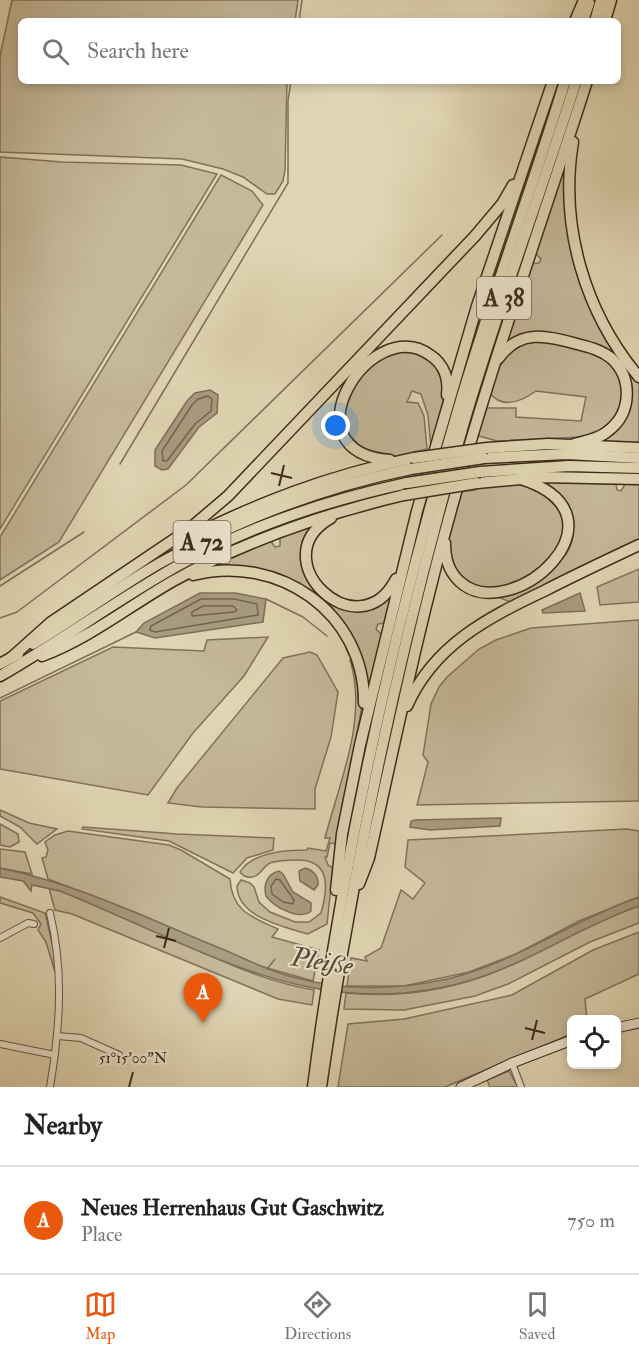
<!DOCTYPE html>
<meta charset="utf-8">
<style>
body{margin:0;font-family:"IM FELL Double Pica",serif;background:#f2f2f2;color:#222}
.controls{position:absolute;right:18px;bottom:18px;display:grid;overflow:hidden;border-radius:9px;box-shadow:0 3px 9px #0003}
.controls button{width:54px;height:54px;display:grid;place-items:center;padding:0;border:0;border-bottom:2px solid #e0e0e0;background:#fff;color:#222;font:30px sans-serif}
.you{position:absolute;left:336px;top:426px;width:21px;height:21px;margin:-15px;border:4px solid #fff;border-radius:50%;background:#1a73e8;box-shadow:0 0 0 9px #1a73e833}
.badge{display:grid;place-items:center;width:39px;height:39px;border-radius:50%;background:#ea580c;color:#fff;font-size:20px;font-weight:700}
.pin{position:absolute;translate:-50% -50px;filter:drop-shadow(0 2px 3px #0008)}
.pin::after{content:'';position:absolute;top:32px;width:21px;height:18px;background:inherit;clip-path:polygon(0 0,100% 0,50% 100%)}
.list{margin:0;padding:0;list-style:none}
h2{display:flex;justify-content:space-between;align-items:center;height:78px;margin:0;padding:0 24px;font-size:26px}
h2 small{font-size:20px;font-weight:400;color:#767676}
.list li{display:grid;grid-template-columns:39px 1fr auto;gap:18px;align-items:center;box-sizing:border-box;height:108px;padding:0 24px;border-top:2px solid #e0e0e0}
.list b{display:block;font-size:22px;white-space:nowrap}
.list p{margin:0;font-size:20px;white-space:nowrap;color:#767676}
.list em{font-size:20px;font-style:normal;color:#767676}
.icon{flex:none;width:33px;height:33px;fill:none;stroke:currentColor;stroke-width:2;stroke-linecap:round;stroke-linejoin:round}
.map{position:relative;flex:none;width:639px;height:1087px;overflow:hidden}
.search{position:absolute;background:#fff;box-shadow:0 3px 9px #0003;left:18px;right:18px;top:18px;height:66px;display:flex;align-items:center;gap:15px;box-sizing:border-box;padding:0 21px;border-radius:9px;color:#767676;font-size:22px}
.sheet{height:186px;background:#fff}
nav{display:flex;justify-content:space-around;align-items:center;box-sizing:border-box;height:84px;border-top:2px solid #e0e0e0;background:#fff;font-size:16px;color:#767676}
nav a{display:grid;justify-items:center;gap:3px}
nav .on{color:#ea580c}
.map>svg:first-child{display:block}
</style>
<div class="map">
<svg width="639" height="1087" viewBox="0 0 639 1087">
<rect width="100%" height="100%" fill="#e1d6b4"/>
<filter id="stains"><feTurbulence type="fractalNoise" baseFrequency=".00333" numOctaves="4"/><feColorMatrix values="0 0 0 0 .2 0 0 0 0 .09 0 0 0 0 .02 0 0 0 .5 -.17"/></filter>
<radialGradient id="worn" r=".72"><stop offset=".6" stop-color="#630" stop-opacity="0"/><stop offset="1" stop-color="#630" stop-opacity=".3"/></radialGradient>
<g fill="#c5b99a" stroke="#80725a" stroke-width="1.5">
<path d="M12,0H298L295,21H21V81H287L285,170L283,181L275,194H267L243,177L223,169L182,159L0,152V56Z"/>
<path d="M565,155L575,260L639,382V444L596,442L624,417L623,368L557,335L503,347L529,264L539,263L541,259L535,253Z"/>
<path d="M0,157L62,162L181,165L217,174L0,529Z"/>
<path d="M221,175L252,191L263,205L59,542L0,580V537Z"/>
<path d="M534,338L598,353L614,365L624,392L616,419L602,431L581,437L497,441L479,436L475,440L484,408H516V417L581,421L586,397L536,391C522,401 502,410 489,392C498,363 504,349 534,338Z"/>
<path d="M417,351L437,366L445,393L431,448L428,415L421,394L412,391L407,402L418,403L424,416L427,449L391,457L363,449L349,435L343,418L349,388L375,363L390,353Z"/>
<path d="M627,481H639V540L510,602L496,596C516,585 539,575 558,562C587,540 570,496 544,482L616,484L617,490L621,491Z"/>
<path d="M515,483C538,487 540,489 556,507C592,547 495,620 458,572C452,564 447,552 448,542C448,526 456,507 460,492L475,490L476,486Z"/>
<path d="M322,519L311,531L310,581L317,592L343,607L392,590L385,623L378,624L376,629L383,636L368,702L360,657L298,584L205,569L270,540L275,547L280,546V537Z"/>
<path d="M639,569V602L600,605L597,587Z"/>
<path d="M639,620V801L417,805L428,762L423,755L431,704L439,687L447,677L479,649L496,640L531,628Z"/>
<path d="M268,637L244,676L193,733L148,795L0,769V701L113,647L204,651L207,640Z"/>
<path d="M310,652L317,655L338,692L331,737L315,789V809L202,807L168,803L177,788L283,658Z"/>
<path d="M353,656L361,698V712L336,844L330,843L327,857H325L328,865L333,868L327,924L308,934C284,927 237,917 237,886L241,880L250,883L254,887L259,902L270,912L295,922H309L321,913C328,889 331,860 298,860C290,860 278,860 270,863C263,866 260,877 252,877C246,878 243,876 240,872C252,852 286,850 307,850L308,848L326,851L330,838H325C340,780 368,719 350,660Z"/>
<path d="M0,810L29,823L57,829L37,844L20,827L0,816Z"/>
<path d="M0,824L18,834L19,842L10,847L0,845Z"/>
<path d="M83,827L177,834L274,838L273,850L247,858L233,873L169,841L82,829Z"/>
<path d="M627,829L639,831V897L579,921L516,954L469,972L404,986H347L351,958L367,961L365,957L381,948L401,890L413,899L425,883L405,867L408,840Z"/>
<path d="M68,831L169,845L181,850L230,879C232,912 252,917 278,929L272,937L319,950L313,981L253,964L139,914L48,879L42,858L46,857L48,850L45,842L55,835Z"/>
<path d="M0,849L25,852L32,874L0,868Z"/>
<path d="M49,888C141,912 220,974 314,990L312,1005L278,999L72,914L55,910Z"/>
<path d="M0,897L45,913L54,951L55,972L46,942L38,930L41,924L33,913L0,903Z"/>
<path d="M639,906V923L590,942L508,984L475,996L404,1010L344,1009L346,993C400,998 453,990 502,969C549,949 591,922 639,906Z"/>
<path d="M639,932V974L585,999L587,1019L572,1020L571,1034L445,1087H338L348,1024L404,1019L512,995L593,950Z"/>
<path d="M509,1071L518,1087H490L487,1080Z"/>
</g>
<g fill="#a99c80" stroke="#7d6f58" stroke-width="1.5">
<path d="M210,390L218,395L217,413L199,427L168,469L162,470L155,466V450L187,401L195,393Z"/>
<path d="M200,593H235L266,599L263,622L155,638L136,632L144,623Z"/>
<path d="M580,593L585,611L543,613L542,610Z"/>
<path d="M501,818L500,826L430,830L410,827L411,821L415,820Z"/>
<path d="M0,868C78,884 148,919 222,949C246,959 268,971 293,977C343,991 397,990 447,979C515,963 573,920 639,897V906C584,925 535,959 481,977C321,1030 204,949 60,891L32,885L31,891L23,881L0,877Z"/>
<path d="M305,868C313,870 319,876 318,885L314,890L300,881L299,871Z"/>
<path d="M279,871L283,874L293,892L311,903V911C299,921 274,907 266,896C263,885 267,874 279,871Z"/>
</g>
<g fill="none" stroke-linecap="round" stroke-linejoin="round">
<g stroke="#72644e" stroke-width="1.5">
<path d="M208,396L212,399L211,411L195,424L167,461H163L162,451L192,405L198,399Z"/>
<path d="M201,599H234L257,604L258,615L155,632L150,630L151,626Z"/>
<path d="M203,606H233L237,610L234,612L192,616V612Z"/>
<path d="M276,879L280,880L294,900L293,904L283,902L272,894L271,886Z"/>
</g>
<g stroke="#7d6f58" stroke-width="1.5">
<path d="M299,21L302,0"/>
<path d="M120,464L288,183V101L291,81"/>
<path d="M0,586L84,532"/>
<path d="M266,599L303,617L327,636"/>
<path d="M0,618L17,612L186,485L442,235"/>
<path d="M0,698L136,632"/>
<path d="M267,969L275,959"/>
</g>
<defs>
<g id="street">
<path d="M0,938L28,923L34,924"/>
<path d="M58,1036L81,1038L119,1055"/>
<path d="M0,1044L55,1055"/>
<path d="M512,1063L521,1087"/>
<path d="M50,1087C60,1027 64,972 50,913"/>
</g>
<g id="secondary">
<path d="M616,1028L639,1023"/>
<path d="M461,1087L512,1063L572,1040"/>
</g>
<g id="highway">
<path d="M575,21L584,0"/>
<path d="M583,21L589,3"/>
<path d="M595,21L601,0"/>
<path d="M605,21L611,0"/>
<path d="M573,142C559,226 585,313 639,377"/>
<path d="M498,359C519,329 546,335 577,344C589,347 601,350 611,358C633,378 632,413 608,431C599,439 585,441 574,444"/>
<path d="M487,448L548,444L639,448"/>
<path d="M484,458L567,454L639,458"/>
<path d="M390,460C283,452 371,312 430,355C444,364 449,379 447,395"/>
<path d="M480,472L569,466L639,468"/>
<path d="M477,483L542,477L639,479"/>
<path d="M331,518C260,558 358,653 396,579"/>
<path d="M180,542C257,503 329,475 414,458"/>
<path d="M445,543C445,558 448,570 459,581C510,629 637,516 521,479"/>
<path d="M193,575C278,553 365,613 364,703"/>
<path d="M33,644C76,618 117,588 160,563C239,519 323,487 411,469"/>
<path d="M42,656C90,638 129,606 173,581C245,541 323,514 404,495"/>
<path d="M12,657L50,623L188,530L228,496L475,236L502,204L513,185"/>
<path d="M0,664L18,654"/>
<path d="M0,676C61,641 118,599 179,565C250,526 328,500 407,483"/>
<path d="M407,706C434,645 487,618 544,591C575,575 607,560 639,545"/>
<path d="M359,884L369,858C396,737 421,615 455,496C494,356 543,219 587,81"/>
<path d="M336,890L342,834L360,745L417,511L477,306L553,81"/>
<path d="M313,1087C342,862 390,641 454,424C487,308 530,196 565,81"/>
<path d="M321,1087C353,864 400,645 462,429C496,311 540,197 576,81"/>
</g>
</defs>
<use href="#street" stroke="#645641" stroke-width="8"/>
<use href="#secondary" stroke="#3b2c1b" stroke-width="11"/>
<use href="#highway" stroke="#3b2c1b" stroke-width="13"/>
<use href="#street" stroke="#ece4ce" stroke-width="6"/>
<use href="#secondary" stroke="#ece4ce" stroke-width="9"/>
<use href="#highway" stroke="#e1d6b4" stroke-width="10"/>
<defs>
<g id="highway-bridge">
<path d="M414,458L487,448"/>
<path d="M411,469L484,458"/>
<path d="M407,483L480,472"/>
<path d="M404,495L477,483"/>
</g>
</defs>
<use href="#highway-bridge" stroke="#3b2c1b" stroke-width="13" stroke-linecap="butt"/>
<use href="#highway-bridge" stroke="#e1d6b4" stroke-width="10"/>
</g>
<path fill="none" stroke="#3b2c1b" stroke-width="2" d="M271,473L292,478M279,486L284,465M156,936L176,941M164,948L169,928M525,1028L545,1033M532,1040L537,1020M129,1087L133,1072"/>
<g text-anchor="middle" stroke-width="4.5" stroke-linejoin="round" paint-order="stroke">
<g fill="#ece4ce" stroke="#706351" stroke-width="1.5">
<rect x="477" y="277" width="54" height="42" rx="4.5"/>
<rect x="173.5" y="521" width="57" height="42" rx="4.5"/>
</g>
<g font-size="24" font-weight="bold" fill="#3b2c1b">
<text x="504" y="306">A 38</text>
<text x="202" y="550">A 72</text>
</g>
<g font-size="27" font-style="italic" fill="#564834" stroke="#ece4ce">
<text transform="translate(322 961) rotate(9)" y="9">Pleiße</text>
</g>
</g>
<g font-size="15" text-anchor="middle" fill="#3b2c1b" stroke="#ece4ce" stroke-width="4.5" stroke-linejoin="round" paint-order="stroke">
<text x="133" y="1063">51°15'00"N</text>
</g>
<rect width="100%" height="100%" filter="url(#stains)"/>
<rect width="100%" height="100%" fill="url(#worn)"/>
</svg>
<div class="controls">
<button><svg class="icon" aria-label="locate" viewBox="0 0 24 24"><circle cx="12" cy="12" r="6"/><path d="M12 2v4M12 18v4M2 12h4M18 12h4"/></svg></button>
</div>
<div class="you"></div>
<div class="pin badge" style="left:203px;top:1023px">A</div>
<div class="search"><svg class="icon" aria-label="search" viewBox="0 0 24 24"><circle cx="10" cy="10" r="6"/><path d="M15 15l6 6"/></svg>Search here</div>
</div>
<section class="sheet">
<h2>Nearby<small></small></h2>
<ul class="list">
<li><span class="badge">A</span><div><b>Neues Herrenhaus Gut Gaschwitz</b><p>Place</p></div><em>750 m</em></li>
</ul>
</section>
<nav>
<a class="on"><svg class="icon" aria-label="map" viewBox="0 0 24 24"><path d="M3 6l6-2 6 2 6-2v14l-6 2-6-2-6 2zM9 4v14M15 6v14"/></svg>Map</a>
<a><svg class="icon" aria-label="directions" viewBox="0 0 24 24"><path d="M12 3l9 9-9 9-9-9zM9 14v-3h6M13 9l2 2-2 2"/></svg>Directions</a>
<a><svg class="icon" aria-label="saved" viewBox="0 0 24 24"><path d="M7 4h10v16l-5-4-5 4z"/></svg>Saved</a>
</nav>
